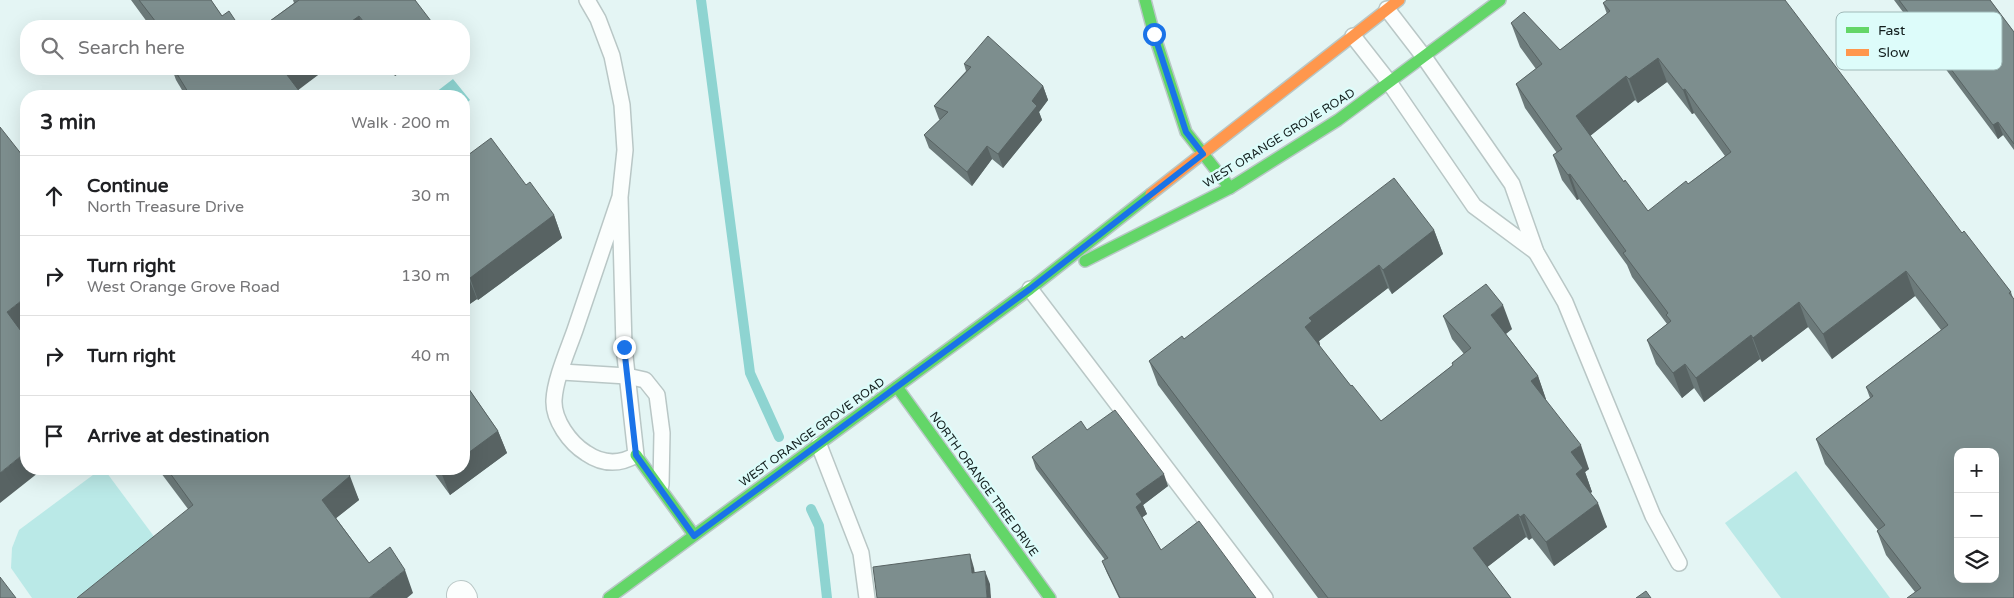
<!DOCTYPE html>
<meta charset="utf-8">
<style>
body{margin:0;font-family:"Varela Round",sans-serif;background:#f2f2f2;color:#202124}
.controls{position:absolute;right:15px;bottom:15px;display:grid;overflow:hidden;border-radius:10px;box-shadow:0 5px 20px #0002}
.controls button{width:45px;height:45px;display:grid;place-items:center;padding:0;border:0;border-bottom:1px solid #e0e0e0;background:#fff;color:#202124;font:25px sans-serif}
.stop{position:absolute;width:15px;height:15px;margin:-11px;border:4px solid #1a73e8;border-radius:50%;background:#fff}
.stop.end{background:#1a73e8;border-color:#fff;box-shadow:0 1px 5px #0008}
.list{margin:0;padding:0;list-style:none}
h2{display:flex;justify-content:space-between;align-items:center;height:65px;margin:0;padding:0 20px;font-size:21px}
h2 small{font-size:16px;font-weight:400;color:#757577}
.list li{display:grid;grid-template-columns:32px 1fr auto;gap:15px;align-items:center;box-sizing:border-box;height:80px;padding:0 20px;border-top:1px solid #e0e0e0}
.list b{display:block;font-size:19px;white-space:nowrap}
.list p{margin:0;font-size:16px;white-space:nowrap;color:#757577}
.list em{font-size:16px;font-style:normal;color:#757577}
.icon{flex:none;width:28px;height:28px;fill:none;stroke:currentColor;stroke-width:2;stroke-linecap:round;stroke-linejoin:round}
.map{position:relative;flex:none;width:2014px;height:598px;overflow:hidden}
.search{position:absolute;background:#fff;box-shadow:0 5px 20px #0002;left:20px;top:20px;width:450px;height:55px;display:flex;align-items:center;gap:12px;box-sizing:border-box;padding:0 18px;border-radius:20px;color:#757577;font-size:19px}
.panel{position:absolute;background:#fff;box-shadow:0 5px 20px #0002;left:20px;top:90px;width:450px;height:385px;border-radius:20px}
.map>svg:first-child{display:block}
</style>
<div class="map">
<svg width="2014" height="598" viewBox="0 0 2014 598">
<rect width="100%" height="100%" fill="#e4f5f4"/>
<g fill="#bae9e7">
<path d="M101,469H104L164,550L108,598H32L11,568L12,548L19,530Z"/>
<path d="M1796,471L1890,598H1781L1725,523Z"/>
</g>
<path fill="#8ed4d1" d="M453,79L470,100L464,105V96H431Z"/>
<g fill="none" stroke-linecap="round" stroke-linejoin="round">
<g stroke="#8ed4d1" stroke-width="10">
<path d="M701,0L750,373L779,437"/>
<path d="M811,509L819,526L827,598"/>
</g>
<defs>
<g id="lane">
<path d="M587,0L598,19L612,56L622,105L625,150L620,197L624,347L636,455C619,465 602,464 586,453C570,443 553,420 554,400C555,379 568,350 575,330C590,286 605,241 620,197"/>
<path d="M1387,9L1424,57L1512,184L1536,252L1565,302L1653,516L1679,563"/>
<path d="M1353,36L1389,82L1474,206L1536,252"/>
<path d="M1030,289L1265,598"/>
<path d="M562,372L627,376L645,380L657,395L662,433L661,485"/>
<path d="M819,445L861,553L867,598"/>
</g>
<path id="street" d="M461,595L463,598"/>
<g id="fast">
<path d="M1145,0L1154,34L1186,132L1230,188"/>
<path d="M1085,261L1230,188L1338,120L1500,0"/>
<path d="M897,387L1050,598"/>
<path d="M636,455L694,535"/>
<path d="M609,598L1030,289L1151,194"/>
</g>
<path id="slow" d="M1151,194L1399,0"/>
</defs>
<use href="#lane" stroke="#b9c7c6" stroke-width="18"/>
<use href="#street" stroke="#b9c7c6" stroke-width="30"/>
<use href="#fast" stroke="#b9c7c6" stroke-width="14"/>
<use href="#slow" stroke="#b9c7c6" stroke-width="14"/>
<use href="#lane" stroke="#fbfefd" stroke-width="15"/>
<use href="#street" stroke="#fbfefd" stroke-width="28"/>
<use href="#fast" stroke="#63d668" stroke-width="11"/>
<use href="#slow" stroke="#ff974d" stroke-width="11"/>
</g>
<g fill="#6c7a7a" fill-rule="evenodd">
<path d="M131,0H211L222,16L239,26H150Z"/>
<path d="M293,0H415L433,26H263L294,3Z"/>
<path d="M1894,0H1990L2014,32V150L2003,135L1998,139Z"/>
<path d="M1603,3L1962,233L2011,292L2013,298L2014,598L1915,592L1886,555L1877,531L1878,530L1825,464L1816,439L1870,398L1866,387L1941,330L1915,296L1832,359L1808,327L1762,362L1760,359L1704,402L1694,388L1682,398L1656,364L1647,340L1667,324L1632,277L1627,265L1579,199L1577,200L1562,180L1553,155L1557,153L1525,108L1516,84L1536,69L1520,47L1511,23L1560,50L1607,14ZM1667,82L1692,114L1694,113L1725,156L1688,184L1648,211L1624,182L1590,136L1635,100L1638,103Z"/>
<path d="M964,64L1043,86L1048,100L1039,112L1042,120L1003,168L992,159L972,186L929,148L924,135L940,120L939,119L934,106L966,71Z"/>
<path d="M172,69H326L298,89L185,95L176,80Z"/>
<path d="M390,69H405L395,76Z"/>
<path d="M464,158L526,185L554,215L562,238L478,300L477,299L464,308Z"/>
<path d="M1434,230L1443,254L1392,294L1388,288L1319,341L1320,345L1319,346L1351,386L1381,421L1453,365L1452,363L1464,354L1452,339L1443,316L1512,329L1506,334L1538,376L1546,400L1589,469L1585,472L1592,492L1590,493L1607,527L1554,566L1532,538L1529,540L1526,537L1487,567L1511,598H1318L1158,385L1149,361L1184,339Z"/>
<path d="M464,371L470,389H469L498,431L507,453L450,495L431,469H464Z"/>
<path d="M1087,430L1168,486L1143,505L1147,514L1142,517L1161,550L1256,598H1119L1107,573L1102,561L1105,560L1036,469L1032,457Z"/>
<path d="M158,469H345L359,500L336,518L369,563L413,593L188,509Z"/>
</g>
<g fill="#586363">
<path d="M359,16L363,26H345Z"/>
<path d="M431,21L433,26H424Z"/>
<path d="M1658,58L1667,82L1638,103L1629,79Z"/>
<path d="M287,69H326L293,94L284,71Z"/>
<path d="M393,69H405L395,76Z"/>
<path d="M1626,76L1635,100L1585,140L1576,116Z"/>
<path d="M1043,86L1048,100L1039,112L1042,120L1003,168L998,154L1032,101Z"/>
<path d="M1685,89L1694,113L1692,114L1683,90Z"/>
<path d="M1998,122L2003,135L1998,139L1993,125Z"/>
<path d="M987,146L992,159L972,186L967,172Z"/>
<path d="M1570,174L1579,199L1577,200L1568,175Z"/>
<path d="M554,215L562,238L478,300L470,278Z"/>
<path d="M1434,230L1443,254L1392,294L1383,270Z"/>
<path d="M1379,265L1388,288L1319,341L1320,345L1313,350L1305,327L1309,318Z"/>
<path d="M1906,271L1915,296L1832,359L1823,334Z"/>
<path d="M468,276L477,299L464,308V279Z"/>
<path d="M26,297V327L15,335L7,312Z"/>
<path d="M1799,302L1808,327L1762,362L1753,338Z"/>
<path d="M1503,305L1512,329L1500,338L1491,315Z"/>
<path d="M1751,335L1760,359L1704,402L1696,378Z"/>
<path d="M1685,364L1694,388L1682,398L1673,373Z"/>
<path d="M464,371L470,389L464,393Z"/>
<path d="M1538,376L1546,399L1540,404L1531,381Z"/>
<path d="M498,431L507,453L450,495L441,472L446,469H464V456Z"/>
<path d="M1581,445L1589,469L1585,472L1592,492L1584,497L1576,474L1571,452Z"/>
<path d="M26,452V469H43L0,503V473Z"/>
<path d="M1164,474L1168,486L1143,505L1147,514L1140,519L1136,507V494Z"/>
<path d="M350,476L359,500L330,523L322,500Z"/>
<path d="M1598,503L1607,527L1554,566L1546,542Z"/>
<path d="M1518,514L1526,537L1481,572L1473,548Z"/>
<path d="M1524,514L1532,538L1529,540L1520,517Z"/>
<path d="M970,554L974,568L977,587L972,573Z"/>
<path d="M405,570L413,593L407,598H369Z"/>
<path d="M985,571L990,584L991,598H987Z"/>
</g>
<g fill="#7d8e8e" stroke="#586363" fill-rule="evenodd">
<path d="M139,0H211L222,16L229,11L239,26H159Z"/>
<path d="M299,0H415L431,21L424,26H367L359,16L345,26H263Z"/>
<path d="M1607,0H1785L1962,233L1964,231L2011,292L2009,293L2014,299V598H1907L1921,588L1877,531L1885,525L1816,439L1873,396L1866,387L1948,325L1906,271L1823,334L1799,302L1753,338L1751,335L1696,378L1685,364L1673,373L1647,340L1671,321L1666,315L1668,313L1623,253L1626,251L1570,174L1568,175L1553,155L1562,149L1516,84L1542,64L1511,23L1524,12L1560,50L1610,11L1603,3ZM1658,58L1683,90L1685,89L1731,152L1688,184L1686,181L1648,211L1625,180L1624,182L1576,116L1626,76L1629,79ZM1958,452H1995V579H1958Z"/>
<path d="M1899,0H1990L2014,32V144L1998,122L1993,125Z"/>
<path d="M988,36L1043,86L1032,101L1037,106L998,154L987,146L967,172L924,135L948,112L934,106L971,67L964,64Z"/>
<path d="M174,69H287L284,71L303,96H183L188,92Z"/>
<path d="M0,127L26,160V297L7,312L26,338V452L0,473Z"/>
<path d="M491,138L526,185L530,182L554,215L470,278L468,276L464,279V158Z"/>
<path d="M1394,178L1434,230L1383,270L1379,265L1309,318L1312,321L1305,327L1351,386L1352,385L1381,421L1453,365L1452,363L1471,348L1443,316L1486,284L1503,305L1491,315L1538,376L1531,381L1581,445L1571,452L1583,468L1576,474L1598,503L1546,542L1524,514L1520,517L1518,514L1473,548L1511,598H1328L1149,361L1182,336L1184,339Z"/>
<path d="M464,382L498,431L464,456Z"/>
<path d="M1115,410L1164,474L1136,494L1142,502L1136,507L1161,550L1199,521L1256,598H1120L1102,561L1108,558L1032,457L1081,421L1087,430Z"/>
<path d="M167,469H345L350,476L322,500L369,563L390,547L405,570L369,598H77L193,505Z"/>
<path d="M439,469H446L441,472Z"/>
<path d="M970,554L972,573L985,571L987,598H877L873,567Z"/>
<path d="M0,577L16,598H0Z"/>
<path d="M1646,591L1651,598H1636Z"/>
</g>
<g fill="none" stroke-linecap="round" stroke-linejoin="round">
<path stroke="#1a73e8" stroke-width="6" d="M624,347L636,455L694,536L1030,289L1203,154L1186,132L1154,34"/>
</g>
<g text-anchor="middle" stroke-width="5" stroke-linejoin="round" paint-order="stroke">
<g font-size="12" fill="#121e1d" stroke="#ddfcfa">
<text transform="translate(1279 138) rotate(-32)" y="4">WEST ORANGE GROVE ROAD</text>
<text transform="translate(812 432) rotate(-36)" y="4">WEST ORANGE GROVE ROAD</text>
<text transform="translate(984 484) rotate(54)" y="4">NORTH ORANGE TREE DRIVE</text>
</g>
</g>
<rect x="1836" y="12" width="166" height="58" rx="8" fill="#ddfcfa" stroke="#a0b9b8" stroke-width="1"/>
<rect x="1846" y="27" width="23" height="6" fill="#63d668"/>
<rect x="1846" y="49" width="23" height="7" fill="#ff974d"/>
<g font-size="14" fill="#121e1d">
<text x="1878" y="35">Fast</text>
<text x="1878" y="57">Slow</text>
</g>
</svg>
<div class="controls">
<button>+</button>
<button>−</button>
<button><svg class="icon" aria-label="layers" viewBox="0 0 24 24"><path d="M12 4l9 5-9 5-9-5zM3 14l9 5 9-5"/></svg></button>
</div>
<div class="stop" style="left:1154px;top:34px"></div>
<div class="stop end" style="left:624px;top:347px"></div>
<div class="search"><svg class="icon" aria-label="search" viewBox="0 0 24 24"><circle cx="10" cy="10" r="6"/><path d="M15 15l6 6"/></svg>Search here</div>
<section class="panel">
<h2>3 min<small>Walk · 200 m</small></h2>
<ul class="list">
<li><svg class="icon" aria-label="ahead" viewBox="0 0 24 24"><path d="M12 20V5M6 11l6-6 6 6"/></svg><div><b>Continue</b><p>North Treasure Drive</p></div><em>30 m</em></li>
<li><svg class="icon" aria-label="right" viewBox="0 0 24 24"><path d="M7 20v-9h11M14 6l5 5-5 5"/></svg><div><b>Turn right</b><p>West Orange Grove Road</p></div><em>130 m</em></li>
<li><svg class="icon" aria-label="right" viewBox="0 0 24 24"><path d="M7 20v-9h11M14 6l5 5-5 5"/></svg><div><b>Turn right</b></div><em>40 m</em></li>
<li><svg class="icon" aria-label="arrive" viewBox="0 0 24 24"><path d="M6 21V4h12l-3 4 3 4H6"/></svg><div><b>Arrive at destination</b></div></li>
</ul>
</section>
</div>
